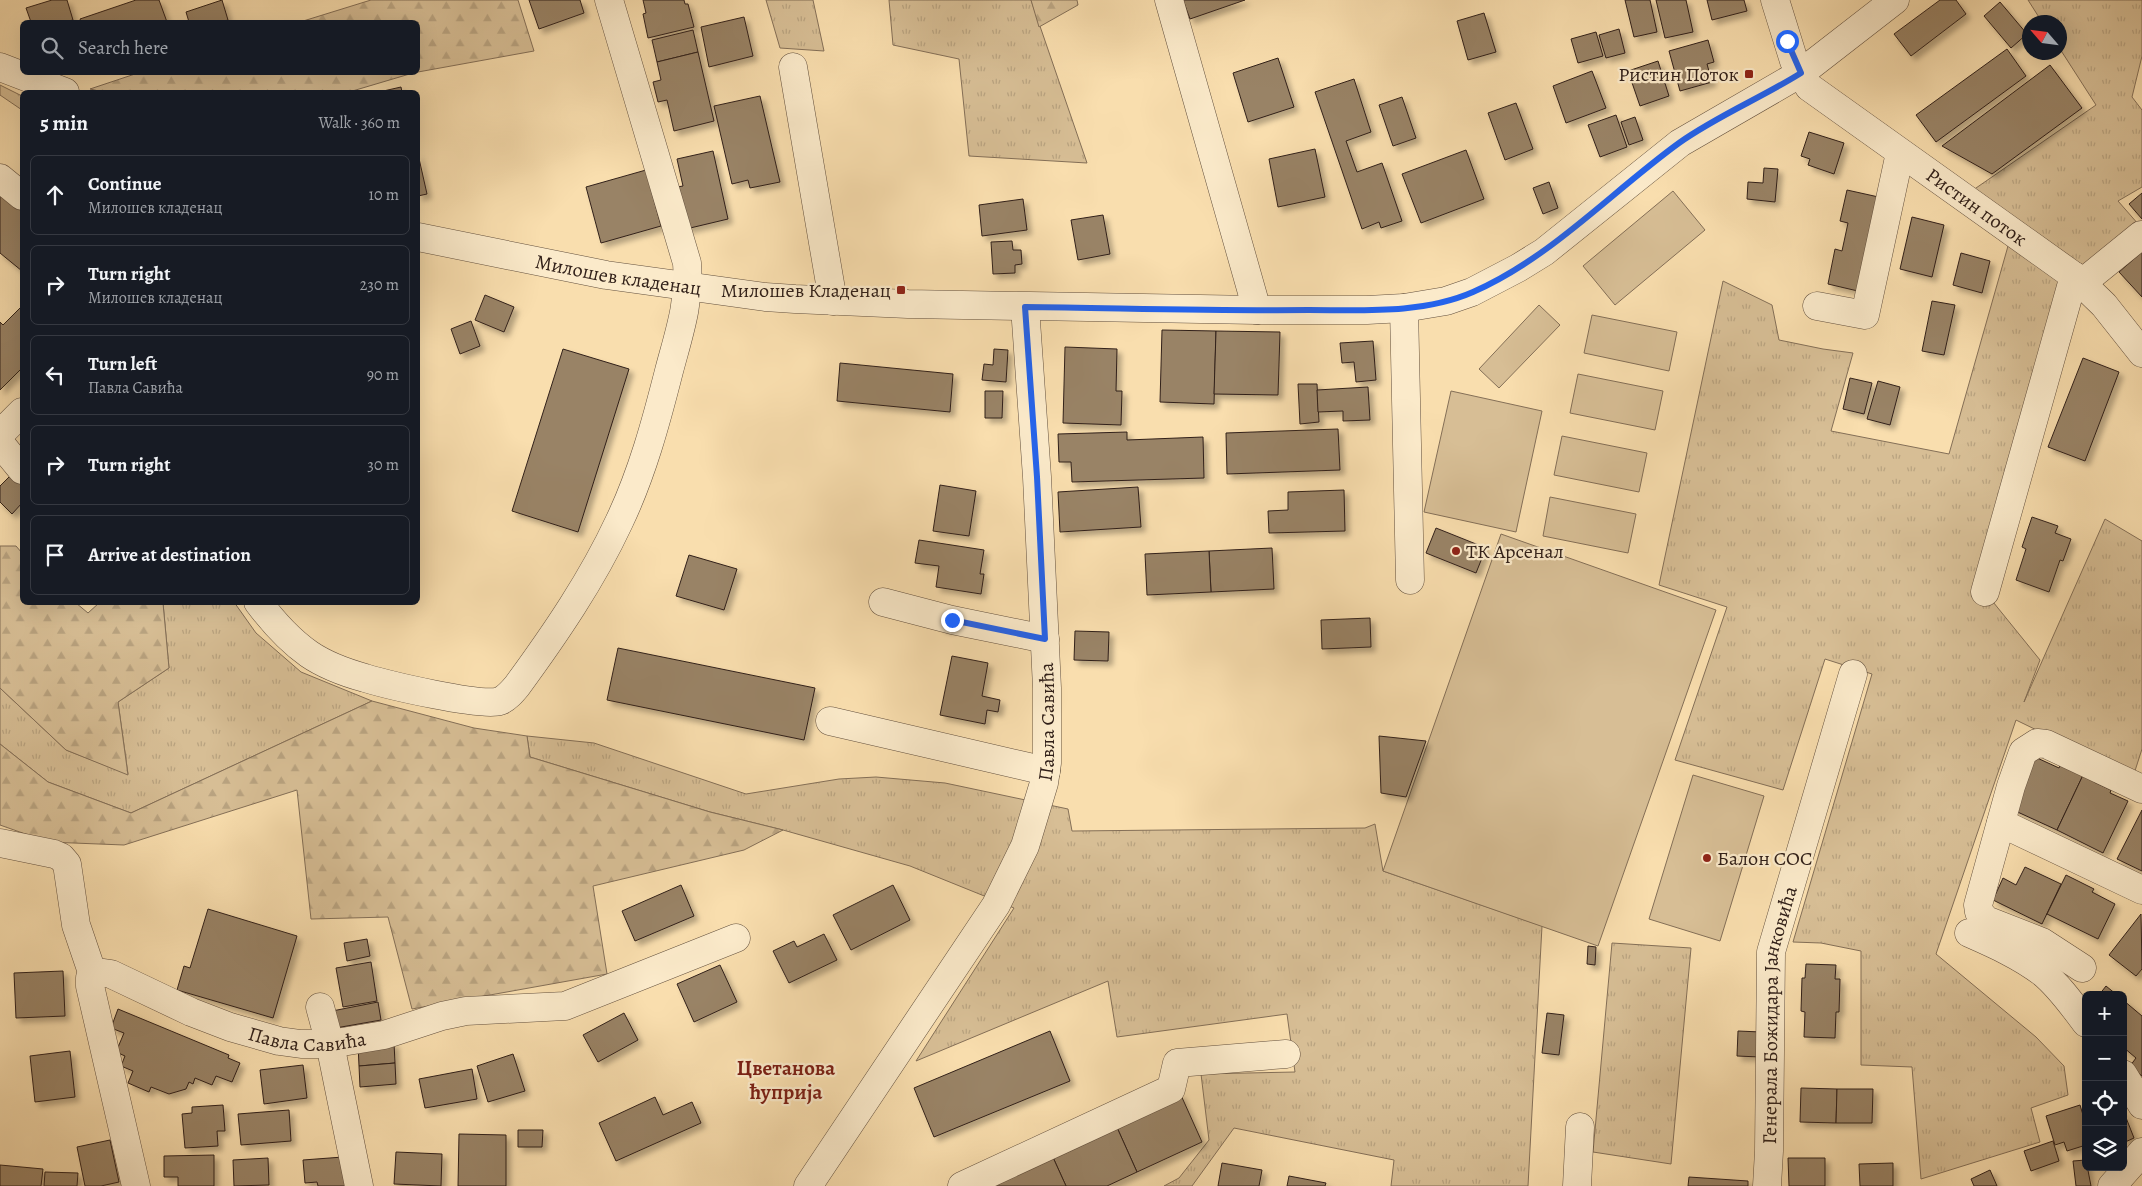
<!DOCTYPE html>
<meta charset="utf-8">
<style>
body{margin:0;font-family:Alegreya,serif;background:#242831;color:#f1f3f6}
.controls{position:absolute;right:15px;bottom:15px;display:grid;overflow:hidden;border-radius:8px;box-shadow:0 5px 20px #0002}
.controls button{width:45px;height:45px;display:grid;place-items:center;padding:0;border:0;border-bottom:1px solid #363941;background:#171b24;color:#f1f3f6;font:25px sans-serif}
.compass{position:absolute;left:2022px;top:15px;width:45px;height:45px;border-radius:50%;background:#171b24;box-shadow:0 5px 20px #0002;rotate:298deg}
.stop{position:absolute;width:15px;height:15px;margin:-11px;border:4px solid #2563eb;border-radius:50%;background:#fff}
.stop.end{background:#2563eb;border-color:#fff;box-shadow:0 1px 5px #0008}
.list{margin:0;padding:0;list-style:none}
h2{display:flex;justify-content:space-between;align-items:center;height:65px;margin:0;padding:0 20px;font-size:21px}
h2 small{font-size:16px;font-weight:400;color:#9ea1a6}
.list li{display:grid;grid-template-columns:32px 1fr auto;gap:15px;align-items:center;box-sizing:border-box;height:80px;margin:0 10px 10px;padding:0 10px;border:1px solid #363941;border-radius:8px}
.list b{display:block;font-size:19px;white-space:nowrap}
.list p{margin:0;font-size:16px;white-space:nowrap;color:#9ea1a6}
.list em{font-size:16px;font-style:normal;color:#9ea1a6}
.icon{flex:none;width:28px;height:28px;fill:none;stroke:currentColor;stroke-width:2;stroke-linecap:round;stroke-linejoin:round}
.map{position:relative;flex:none;width:2142px;height:1186px;overflow:hidden}
.search{position:absolute;background:#171b24;box-shadow:0 5px 20px #0002;left:20px;top:20px;width:400px;height:55px;display:flex;align-items:center;gap:12px;box-sizing:border-box;padding:0 18px;border-radius:8px;color:#9ea1a6;font-size:19px}
.panel{position:absolute;background:#171b24;box-shadow:0 5px 20px #0002;left:20px;top:90px;width:400px;height:515px;border-radius:8px}
.map>svg:first-child{display:block}
</style>
<div class="map">
<svg width="2142" height="1186" viewBox="0 0 2142 1186">
<defs>
<pattern id="grass-tufts" width="24" height="20" patternUnits="userSpaceOnUse" patternTransform="scale(1.25)"><rect width="24" height="20" fill="#d7be95"/><path d="M3 7l-1-3M5 7V3M7 7l1-3M15 17l-1-3M17 17v-4M19 17l1-3" fill="none" stroke="#b9a380"/></pattern>
<pattern id="forest-firs" width="22" height="20" patternUnits="userSpaceOnUse" patternTransform="scale(1.25)"><rect width="22" height="20" fill="#d7be95"/><path d="M5 1l3.5 6h-7zM16 11l3.5 6h-7z" fill="#b9a380"/></pattern>
<filter id="shadow"><feDropShadow dx="4.5" dy="4.5" stdDeviation="2.5" flood-color="#0004"/></filter>
</defs>
<rect width="100%" height="100%" fill="#f9deae"/>
<filter id="stains"><feTurbulence type="fractalNoise" baseFrequency=".004" numOctaves="4"/><feColorMatrix values="0 0 0 0 .2 0 0 0 0 .09 0 0 0 0 .02 0 0 0 .5 -.17"/></filter>
<radialGradient id="worn" r=".72"><stop offset=".6" stop-color="#630" stop-opacity="0"/><stop offset="1" stop-color="#630" stop-opacity=".3"/></radialGradient>
<g fill="url(#grass-tufts)" stroke="#846f57">
<path d="M766,0H813L824,51L780,48Z"/>
<path d="M889,0H1031L1087,163L969,156L959,59L893,45Z"/>
<path d="M2028,0H2142V56L2132,97L2142,110V187L2118,201L2139,225L2074,276L1985,592L2040,660L2024,702L2105,519L2142,541V749L2133,777L2016,720L1936,954L2036,1037L2064,1066L2068,1095L2031,1108L2040,1142L1921,1179L1912,1067L1861,1065V951L1821,943L1793,942L1872,674L1825,659L1783,790L1675,760L1727,607L1659,585L1723,281L1772,305L1779,340L1823,349L1853,353L1831,431L1949,454L2012,232L1963,197L2096,105L2060,49V22H2042Z"/>
<path d="M0,85L22,96V110L0,95Z"/>
<path d="M234,602L256,633L301,672L372,701L131,813L48,782L0,744V688L66,750L128,774L118,702L169,668L163,603Z"/>
<path d="M527,736L594,743L746,794L839,779L876,777L945,783L1068,809L1072,831L1365,828L1375,824L1383,871L1542,926L1528,1186H1391L1394,1160L1234,1128L1192,1186H1164L1179,1178L1209,1140L1201,1074L1295,1072L1287,1014L1117,1037L1108,981L916,1061L1014,908L910,866L783,830L710,812L530,757Z"/>
<path d="M1612,943L1691,948L1671,1164L1593,1152Z"/>
</g>
<g fill="url(#forest-firs)" stroke="#846f57">
<path d="M371,0H518L534,51L418,72V22H300Z"/>
<path d="M1031,0H1077L1078,5L1039,27Z"/>
<path d="M141,72H413V73L349,92H103L90,89Z"/>
<path d="M0,546H16L22,553V602L76,603L88,613L99,603H163L169,668L118,702L128,775L66,750L0,688Z"/>
<path d="M372,701L474,728L527,736L530,757L710,812L783,830L744,850L593,886L607,974L412,1009L388,917L311,919L297,790L124,845L48,842L0,825V744L48,782L131,813Z"/>
</g>
<g fill="#d7be95" stroke="#846f57">
<path d="M1673,191L1705,230L1615,305L1583,266Z"/>
<path d="M1539,305L1560,325L1499,388L1479,369Z"/>
<path d="M1592,315L1677,332L1669,371L1584,353Z"/>
<path d="M1578,374L1663,391L1655,430L1570,413Z"/>
<path d="M1451,391L1542,411L1516,532L1424,512Z"/>
<path d="M1562,436L1647,453L1639,492L1554,475Z"/>
<path d="M1550,497L1636,514L1628,553L1543,536Z"/>
<path d="M1501,534L1716,610L1598,946L1383,871Z"/>
<path d="M1693,775L1764,796L1720,941L1649,919Z"/>
</g>
<g fill="#998366" stroke="#312019" filter="url(#shadow)">
<path d="M52,0H67L73,20L64,22H31L26,8Z"/>
<path d="M136,0H159L167,22H81L80,19Z"/>
<path d="M222,0L228,20L221,22H189L186,12Z"/>
<path d="M529,0H580L584,13L539,29Z"/>
<path d="M643,0H684L685,4H688L694,27L648,38L643,14L646,13Z"/>
<path d="M1183,0H1245L1190,19Z"/>
<path d="M1625,0H1650L1657,32L1634,37Z"/>
<path d="M1656,0H1686L1693,32L1665,38Z"/>
<path d="M1707,0H1744L1747,11L1712,20Z"/>
<path d="M1940,0H1956L1966,14L1911,56L1894,34Z"/>
<path d="M2000,2L2027,34L2011,48L1984,16Z"/>
<path d="M1484,13L1496,52L1468,60L1457,21Z"/>
<path d="M744,17L753,56L709,67L701,27Z"/>
<path d="M1619,29L1625,53L1606,58L1599,35Z"/>
<path d="M693,30L698,52L657,62L652,40Z"/>
<path d="M1596,32L1603,56L1578,63L1571,39Z"/>
<path d="M1708,40L1714,62L1707,64L1712,82L1680,91L1669,51Z"/>
<path d="M2007,49L2026,76L1936,142L1916,115Z"/>
<path d="M698,52L714,121L674,131L667,100L658,102L653,82L661,80L657,62Z"/>
<path d="M1278,58L1294,107L1248,122L1233,73Z"/>
<path d="M1658,61L1669,96L1640,106L1628,71Z"/>
<path d="M2050,65L2082,108L1992,174L1942,146Z"/>
<path d="M1592,71L1606,108L1566,123L1553,86Z"/>
<path d="M1354,79L1371,132L1346,141L1357,172L1382,163L1402,221L1381,228L1379,222L1362,229L1315,92Z"/>
<path d="M401,87L402,92H379Z"/>
<path d="M760,96L780,182L750,188L748,180L732,184L714,106Z"/>
<path d="M1402,97L1416,138L1393,146L1379,105Z"/>
<path d="M1516,103L1533,149L1505,160L1488,113Z"/>
<path d="M1616,115L1627,147L1600,157L1588,125Z"/>
<path d="M1635,117L1643,140L1629,145L1621,122Z"/>
<path d="M1809,132L1844,143L1834,174L1808,165L1810,159L1801,156Z"/>
<path d="M1315,149L1325,197L1278,207L1269,159Z"/>
<path d="M1466,150L1484,199L1421,223L1402,174Z"/>
<path d="M713,151L728,219L686,229L677,187L683,186L677,159Z"/>
<path d="M418,154L427,194L418,196Z"/>
<path d="M1764,168L1778,169L1775,202L1747,199L1748,182L1763,183Z"/>
<path d="M646,170L661,226L601,243L586,187Z"/>
<path d="M1549,182L1558,208L1543,214L1533,188Z"/>
<path d="M1847,190L1883,198L1862,292L1828,284L1835,249L1842,251L1848,223L1840,221Z"/>
<path d="M0,192L22,210V271L0,253Z"/>
<path d="M2142,193V219L2129,204Z"/>
<path d="M1023,199L1027,230L982,236L979,205Z"/>
<path d="M1103,215L1110,254L1078,260L1071,220Z"/>
<path d="M1912,217L1944,225L1932,277L1900,269Z"/>
<path d="M1012,241L1013,250H1021L1022,264L1015,265V273L993,274L991,242Z"/>
<path d="M2142,252V297L2119,272Z"/>
<path d="M1961,253L1990,261L1982,293L1953,285Z"/>
<path d="M485,295L514,307L504,332L475,320Z"/>
<path d="M1932,301L1955,305L1944,355L1922,351Z"/>
<path d="M22,306V368L0,390V322L3,325Z"/>
<path d="M471,321L480,346L460,354L451,329Z"/>
<path d="M1162,330L1216,331L1214,404L1160,402Z"/>
<path d="M1216,331L1280,332L1278,395L1214,394Z"/>
<path d="M1373,341L1376,380L1356,382L1354,362L1342,363L1340,343Z"/>
<path d="M1065,347L1117,349L1116,391H1122L1121,425L1063,423Z"/>
<path d="M563,349L629,369L578,532L512,511Z"/>
<path d="M994,349L1008,350L1006,382L982,380L984,364L993,365Z"/>
<path d="M2083,358L2119,372L2085,461L2048,447Z"/>
<path d="M840,363L953,374L950,412L837,401Z"/>
<path d="M1850,378L1872,383L1864,414L1843,409Z"/>
<path d="M1878,381L1900,387L1890,425L1867,419Z"/>
<path d="M1298,384H1317L1319,422L1300,424Z"/>
<path d="M1368,387L1370,420L1343,421V411L1318,412L1317,390Z"/>
<path d="M985,391H1003L1002,418H985Z"/>
<path d="M1338,429L1340,470L1227,474L1226,433Z"/>
<path d="M1127,432V440L1203,437L1204,478L1072,482L1071,462H1059L1058,434Z"/>
<path d="M11,475L22,486V503L12,514L0,502V486Z"/>
<path d="M940,485L976,491L969,536L933,531Z"/>
<path d="M1138,487L1141,527L1060,532L1058,492Z"/>
<path d="M1344,490L1345,531L1269,533L1268,511L1288,510V492Z"/>
<path d="M2032,517L2058,526L2055,533L2071,539L2063,561L2060,560L2049,592L2016,580L2026,549L2022,547Z"/>
<path d="M1436,528L1486,548L1476,573L1426,553Z"/>
<path d="M919,540L984,550L980,574H984L981,594L936,587L939,566L915,563Z"/>
<path d="M1272,548L1274,589L1211,592L1209,551Z"/>
<path d="M1209,551L1211,592L1147,595L1145,554Z"/>
<path d="M689,555L737,569L724,610L676,596Z"/>
<path d="M1370,618L1371,647L1322,649L1321,620Z"/>
<path d="M1075,631L1109,632L1108,661L1074,660Z"/>
<path d="M618,648L815,688L804,740L607,700Z"/>
<path d="M952,656L988,663L982,696L1000,700L998,712L987,710L985,724L940,715Z"/>
<path d="M1379,736L1426,741L1406,797L1381,793Z"/>
<path d="M2035,757L2059,768L2061,763L2084,773L2057,830L2011,809Z"/>
<path d="M2084,773L2096,779L2094,782L2111,790L2110,793L2128,801L2103,853L2057,830Z"/>
<path d="M2142,810V871L2117,859Z"/>
<path d="M2025,867L2061,884L2042,924L1993,900L2003,878L2016,885Z"/>
<path d="M2066,875L2094,889L2092,892L2115,904L2098,939L2047,914Z"/>
<path d="M681,885L694,916L635,941L622,911Z"/>
<path d="M893,885L910,920L851,950L833,915Z"/>
<path d="M208,909L297,936L273,1018L177,990L184,966L190,968Z"/>
<path d="M2141,914L2142,969L2136,976L2109,955Z"/>
<path d="M824,934L837,960L789,983L773,951L794,941L797,947Z"/>
<path d="M367,939L370,956L347,961L344,943Z"/>
<path d="M1588,946L1596,947L1595,965L1587,964Z"/>
<path d="M371,962L377,1001L343,1007L336,968Z"/>
<path d="M1806,964L1836,965L1835,979H1840L1839,1012H1836L1835,1038L1804,1037L1805,1012L1801,1011L1802,978H1805Z"/>
<path d="M720,965L737,1002L694,1022L677,984Z"/>
<path d="M63,971L65,1016L16,1018L14,973Z"/>
<path d="M2106,986L2117,995H2099Z"/>
<path d="M2123,1000L2142,1016V1076L2130,1066L2136,1058L2123,1047Z"/>
<path d="M378,1002L381,1020L330,1029L327,1012Z"/>
<path d="M118,1009L229,1055L228,1058L240,1063L232,1082L216,1076L212,1085L195,1078L193,1084L189,1082L186,1089L169,1094L151,1087L149,1092L128,1083L133,1071L121,1066L125,1056L116,1052L124,1033L111,1028Z"/>
<path d="M624,1013L638,1040L598,1062L583,1035Z"/>
<path d="M1547,1013L1564,1015L1559,1055L1542,1053Z"/>
<path d="M1050,1031L1070,1081L934,1137L914,1088Z"/>
<path d="M1738,1031L1761,1032L1760,1057L1737,1056Z"/>
<path d="M394,1043L395,1063L359,1066L358,1045Z"/>
<path d="M70,1051L75,1097L35,1102L30,1056Z"/>
<path d="M513,1054L525,1091L488,1102L477,1066Z"/>
<path d="M395,1063L396,1084L360,1087L359,1066Z"/>
<path d="M303,1065L307,1098L264,1104L260,1070Z"/>
<path d="M472,1069L477,1099L425,1108L419,1079Z"/>
<path d="M1801,1088L1837,1089L1836,1123L1800,1122Z"/>
<path d="M1837,1089H1873L1872,1123H1836Z"/>
<path d="M1180,1093L1202,1142L1137,1172L1115,1123Z"/>
<path d="M655,1097L663,1115L692,1102L701,1123L616,1161L599,1123Z"/>
<path d="M223,1105L225,1131H217L218,1146L185,1148L182,1114L192,1113V1107Z"/>
<path d="M2080,1105L2086,1125V1135L2084,1136L2086,1145L2067,1151L2064,1142L2055,1145L2046,1116Z"/>
<path d="M289,1110L291,1141L241,1145L238,1114Z"/>
<path d="M2123,1110L2134,1138L2123,1143Z"/>
<path d="M1115,1123L1137,1172L1107,1186H1066L1051,1153Z"/>
<path d="M518,1130H543L542,1147H518Z"/>
<path d="M459,1134L506,1135V1186H458Z"/>
<path d="M110,1140L119,1182L101,1186H85L77,1147Z"/>
<path d="M2053,1141L2059,1161L2031,1171L2024,1151Z"/>
<path d="M396,1152L442,1154L441,1186L394,1184Z"/>
<path d="M1051,1153L1066,1186H988Z"/>
<path d="M214,1155V1186H178V1177H164V1156Z"/>
<path d="M343,1157L345,1186H318L317,1182L305,1183L303,1160Z"/>
<path d="M268,1158L269,1185L234,1186L233,1160Z"/>
<path d="M1788,1158H1825V1186H1789Z"/>
<path d="M2086,1160L2091,1186H2076L2073,1161Z"/>
<path d="M1222,1163L1262,1170L1259,1186H1218Z"/>
<path d="M1893,1163V1186H1860L1859,1164Z"/>
<path d="M0,1165L43,1169L41,1186H0Z"/>
<path d="M1990,1170L1997,1186H1974L1971,1179Z"/>
<path d="M45,1172L78,1173L77,1186H44Z"/>
<path d="M1289,1176L1326,1183L1325,1186H1287Z"/>
<path d="M1689,1177L1748,1181V1186H1688Z"/>
</g>
<g fill="none" stroke-linecap="round" stroke-linejoin="round">
<defs>
<g id="minor">
<path d="M1169,0L1257,310"/>
<path id="s1" d="M1775,0L1794,61L1809,87L2074,276L2104,305L2142,353"/>
<path d="M0,67L65,92"/>
<path d="M793,67L833,301"/>
<path d="M0,178L22,196"/>
<path id="s2" d="M418,237L606,275L765,297L795,299L908,304L1257,310H1367L1404,308L1446,301L1472,292L1518,268L1544,252L1680,143L1801,73L1895,0"/>
<path d="M2082,283L2141,235"/>
<path d="M1817,306L1865,315L1900,153"/>
<path d="M1404,308L1410,580"/>
<path d="M0,434L22,412"/>
<path d="M0,443L22,470"/>
<path d="M1985,592L2074,276"/>
<path d="M258,602C273,622 289,640 309,654C325,665 347,673 365,678C388,685 481,707 500,701C507,698 512,692 517,686C555,634 592,580 619,522C642,474 656,422 669,371C679,333 690,303 687,263L609,0"/>
<path d="M883,602L952,620L1045,639"/>
<path d="M830,721L1046,771"/>
<path d="M2001,823L2142,890"/>
<path d="M0,843L54,854L61,857L67,864L76,925L93,975"/>
<path d="M1969,933C1994,944 2021,956 2043,973C2060,987 2073,1006 2086,1023"/>
<path d="M2082,968L2042,942L1986,920L1979,912L1978,905L2011,786L2023,752L2037,743L2046,744L2142,789"/>
<path d="M320,1007L330,1044L359,1186"/>
<path d="M2123,1074L2142,1105"/>
<path id="s3" d="M136,1186L90,986V978L97,972L111,974L191,1012L230,1027L279,1041L301,1044H330L384,1035L442,1016L466,1011L565,1006L736,938"/>
<path id="s4" d="M808,1186L996,905L1025,846L1044,783L1047,763V688L1037,477L1025,307"/>
<path d="M962,1186L1171,1089L1177,1063L1286,1054"/>
<path d="M1577,1186L1580,1127"/>
<path id="s5" d="M1767,1186L1769,1151L1771,952L1853,674"/>
<path d="M2112,1186L2142,1152"/>
</g>
</defs>
<use href="#minor" stroke="#63503e" stroke-width="29"/>
<use href="#minor" stroke="#fbeaca" stroke-width="28"/>
</g>
<g fill="none" stroke-linecap="round" stroke-linejoin="round">
<path stroke="#2563eb" stroke-width="6" d="M952,620L1045,639L1037,477L1025,307C1120,308 1215,311 1309,310C1363,310 1423,314 1473,292C1552,257 1610,193 1679,143C1717,116 1761,98 1801,73L1787,41"/>
</g>
<g fill="#8f2418" stroke="#fbeaca" stroke-width="2">
<rect x="1744" y="69" width="10" height="10" rx="2.5"/>
<rect x="896" y="285" width="10" height="10" rx="2.5"/>
<circle cx="1456" cy="551" r="5"/>
<circle cx="1707" cy="858" r="5"/>
</g>
<g text-anchor="middle" stroke-width="4.5" stroke-linejoin="round" paint-order="stroke">
<g font-size="20" fill="#312019" stroke="#fbeaca" text-anchor="end">
<text x="1739" y="81">Ристин Поток</text>
<text x="891" y="297">Милошев Кладенац</text>
<text x="1466" y="558" text-anchor="start">ТК Арсенал</text>
<text x="1717" y="865" text-anchor="start">Балон СОС</text>
</g>
<g font-size="20" fill="#312019" stroke="#fbeaca">
<text dy="7" stroke="none"><textPath href="#s1" startOffset="300">Ристин поток</textPath></text>
<text dy="7" stroke="none"><textPath href="#s2" startOffset="204">Милошев кладенац</textPath></text>
<text dy="7" stroke="none"><textPath href="#s4" startOffset="531">Павла Савића</textPath></text>
<text dy="7" stroke="none"><textPath href="#s5" startOffset="172">Генерала Божидара Јанковића</textPath></text>
<text dy="7" stroke="none"><textPath href="#s3" startOffset="446">Павла Савића</textPath></text>
</g>
<g font-size="21" font-weight="bold" fill="#7a1f14" stroke="#fbeaca">
<text x="786" y="1075">Цветанова<tspan x="786" dy="24">ћуприја</tspan></text>
</g>
</g>
<rect width="100%" height="100%" filter="url(#stains)"/>
<rect width="100%" height="100%" fill="url(#worn)"/>
</svg>
<div class="controls">
<button>+</button>
<button>−</button>
<button><svg class="icon" aria-label="locate" viewBox="0 0 24 24"><circle cx="12" cy="12" r="6"/><path d="M12 2v4M12 18v4M2 12h4M18 12h4"/></svg></button>
<button><svg class="icon" aria-label="layers" viewBox="0 0 24 24"><path d="M12 4l9 5-9 5-9-5zM3 14l9 5 9-5"/></svg></button>
</div>
<svg class="compass" viewBox="-18 -18 36 36"><path d="M0-13l5 13h-10z" fill="#e53935"/><path d="M0 13l5-13h-10z" fill="#9ea1a6"/></svg>
<div class="stop" style="left:1787px;top:41px"></div>
<div class="stop end" style="left:952px;top:620px"></div>
<div class="search"><svg class="icon" aria-label="search" viewBox="0 0 24 24"><circle cx="10" cy="10" r="6"/><path d="M15 15l6 6"/></svg>Search here</div>
<section class="panel">
<h2>5 min<small>Walk · 360 m</small></h2>
<ul class="list">
<li><svg class="icon" aria-label="ahead" viewBox="0 0 24 24"><path d="M12 20V5M6 11l6-6 6 6"/></svg><div><b>Continue</b><p>Милошев кладенац</p></div><em>10 m</em></li>
<li><svg class="icon" aria-label="right" viewBox="0 0 24 24"><path d="M7 20v-9h11M14 6l5 5-5 5"/></svg><div><b>Turn right</b><p>Милошев кладенац</p></div><em>230 m</em></li>
<li><svg class="icon" aria-label="left" viewBox="0 0 24 24"><path d="M17 20v-9H6M10 6l-5 5 5 5"/></svg><div><b>Turn left</b><p>Павла Савића</p></div><em>90 m</em></li>
<li><svg class="icon" aria-label="right" viewBox="0 0 24 24"><path d="M7 20v-9h11M14 6l5 5-5 5"/></svg><div><b>Turn right</b></div><em>30 m</em></li>
<li><svg class="icon" aria-label="arrive" viewBox="0 0 24 24"><path d="M6 21V4h12l-3 4 3 4H6"/></svg><div><b>Arrive at destination</b></div></li>
</ul>
</section>
</div>
